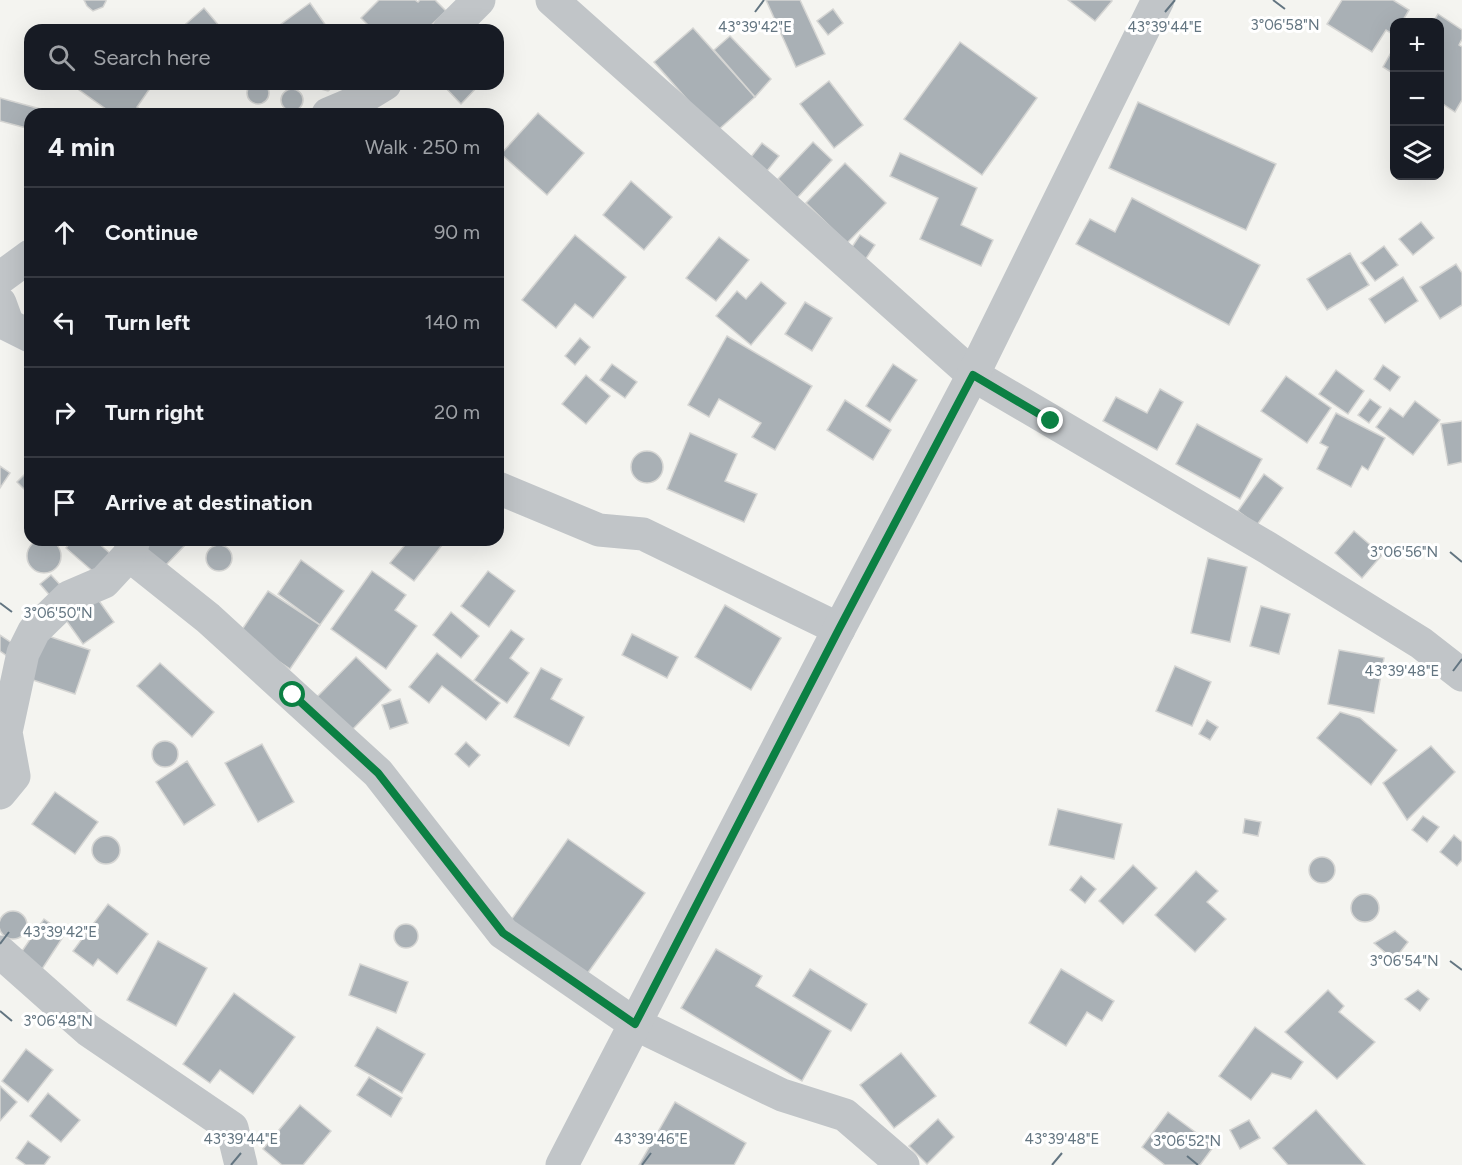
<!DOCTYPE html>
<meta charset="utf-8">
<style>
body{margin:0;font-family:Figtree,sans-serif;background:#20242c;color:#f1f3f6}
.controls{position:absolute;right:18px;top:18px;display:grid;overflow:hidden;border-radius:12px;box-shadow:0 6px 24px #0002}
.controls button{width:54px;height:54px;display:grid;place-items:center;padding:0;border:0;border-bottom:2px solid #363941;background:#171b24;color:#f1f3f6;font:30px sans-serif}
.stop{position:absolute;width:18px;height:18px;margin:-14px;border:4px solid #0b8043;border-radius:50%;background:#fff}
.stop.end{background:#0b8043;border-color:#fff;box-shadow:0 2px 6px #0008}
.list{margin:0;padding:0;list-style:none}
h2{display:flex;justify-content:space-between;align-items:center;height:78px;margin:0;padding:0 24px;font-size:26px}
h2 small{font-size:20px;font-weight:400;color:#9ea1a6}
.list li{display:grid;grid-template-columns:39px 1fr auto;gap:18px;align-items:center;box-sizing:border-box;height:90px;padding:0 24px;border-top:2px solid #363941}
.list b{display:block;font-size:22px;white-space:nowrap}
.list em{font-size:20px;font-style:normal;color:#9ea1a6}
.icon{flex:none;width:33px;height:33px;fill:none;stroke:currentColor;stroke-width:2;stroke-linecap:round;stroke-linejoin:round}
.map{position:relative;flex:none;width:1462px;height:1165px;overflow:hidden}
.search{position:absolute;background:#171b24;box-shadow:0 6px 24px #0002;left:24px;top:24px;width:480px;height:66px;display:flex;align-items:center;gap:15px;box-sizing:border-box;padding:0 21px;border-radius:18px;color:#9ea1a6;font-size:22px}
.panel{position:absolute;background:#171b24;box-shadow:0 6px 24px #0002;left:24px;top:108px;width:480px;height:438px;border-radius:18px}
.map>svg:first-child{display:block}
</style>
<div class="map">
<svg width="1462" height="1165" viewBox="0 0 1462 1165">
<rect width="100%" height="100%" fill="#f4f4f0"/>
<g fill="#a9b0b5" stroke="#d5d5d3" stroke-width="1.5">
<path d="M84,0H106V1L103,7L93,11L87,6Z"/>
<path d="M379,0H415L418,2L420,0H435L446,11L426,30H373L361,18Z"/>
<path d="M766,0H800L825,54L796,67Z"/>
<path d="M1068,0H1110L1112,1L1095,21Z"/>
<path d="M1342,0H1393L1409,10L1402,22H1394V35L1386,30L1372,52L1327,24Z"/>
<path d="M310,3L329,30H273Z"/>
<path d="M204,8L221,28L218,30H179Z"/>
<path d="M833,9L843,23L828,35L817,21Z"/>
<path d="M1438,14L1462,30V39L1459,45L1462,47V100L1455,112L1440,102V22H1433Z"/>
<path d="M693,28L755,97L716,132L654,62Z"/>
<path d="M730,36L771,79L755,97L714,50Z"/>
<path d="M960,42L1037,98L982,175L904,119Z"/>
<path d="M1394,47V74L1383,67Z"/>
<path d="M829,81L863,125L834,148L800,104Z"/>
<circle cx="258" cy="93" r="11"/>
<path d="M77,84H153L137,107L147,114H113L75,87Z"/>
<path d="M317,84H337L328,91L321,89Z"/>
<path d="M442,84H480L461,104Z"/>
<circle cx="292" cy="100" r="11"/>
<path d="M0,98L55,113L54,114H30V129L0,121Z"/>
<path d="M1138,102L1276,164L1246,230L1109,168Z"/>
<path d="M538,113L584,153L547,195L501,154Z"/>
<path d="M813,142L832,160L797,198L778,179Z"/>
<path d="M762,143L779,156L767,171L751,157Z"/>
<path d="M900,153L977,188L961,225L993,240L981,266L920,239L938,198L890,176Z"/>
<path d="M845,163L886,203L847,243L806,203Z"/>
<path d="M631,181L672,217L644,250L603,215Z"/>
<path d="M1132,198L1260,265L1229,325L1076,244L1090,219L1115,232Z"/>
<path d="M1421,222L1434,238L1413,255L1399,239Z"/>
<path d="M575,235L626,277L593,318L575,304L556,328L522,300Z"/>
<path d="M860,235L875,245L865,260L850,250Z"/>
<path d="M719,237L749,260L716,301L686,278Z"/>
<path d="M1384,246L1398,265L1375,281L1361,263Z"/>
<path d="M1350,253L1369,285L1327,310L1307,279Z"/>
<path d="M1456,264L1462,273V305L1440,319L1420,287Z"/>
<path d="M1403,277L1418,301L1385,323L1369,299Z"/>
<path d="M761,282L786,303L751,345L716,316L737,291L746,299Z"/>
<path d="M805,302L832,318L812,351L785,334Z"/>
<path d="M727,336L812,386L775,450L752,437L761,423L719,399L709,417L688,405Z"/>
<path d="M580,338L590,347L575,365L565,356Z"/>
<path d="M612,364L637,382L625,398L600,380Z"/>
<path d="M893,364L917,380L890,422L866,406Z"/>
<path d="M1383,365L1400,377L1390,391L1374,379Z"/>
<path d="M1336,370L1364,391L1348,414L1319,394Z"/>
<path d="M586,375L610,396L586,424L562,404Z"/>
<path d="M1286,376L1331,408L1307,443L1261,411Z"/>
<path d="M1160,389L1183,402L1157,450L1103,421L1116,397L1147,413Z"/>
<path d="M1370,399L1381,407L1369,423L1358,415Z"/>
<path d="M845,400L891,430L873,460L827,430Z"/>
<path d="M1415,401L1440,420L1413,455L1376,427L1390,408L1403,417Z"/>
<path d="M1336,413L1385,438L1368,470L1362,466L1351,487L1317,469L1328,447L1320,443Z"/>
<path d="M1462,421V462L1448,465L1441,424Z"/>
<path d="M1197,424L1262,459L1240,499L1176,464Z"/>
<path d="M690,433L737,454L725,481L757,494L744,522L667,489Z"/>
<circle cx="647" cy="467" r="16"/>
<path d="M0,466L10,473L0,488Z"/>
<path d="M30,469V495L17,482Z"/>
<path d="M1264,474L1283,488L1257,525L1238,511Z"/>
<path d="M1354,531L1382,555L1362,578L1335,553Z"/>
<circle cx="44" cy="556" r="17"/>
<path d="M72,540H95L113,556L97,575L66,548Z"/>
<path d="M153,540H183L187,543L163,568L144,550Z"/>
<path d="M409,540H446L414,581L390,563Z"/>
<circle cx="219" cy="558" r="13"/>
<path d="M1208,558L1247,567L1230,642L1191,633Z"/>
<path d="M301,560L344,591L320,625L278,594Z"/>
<path d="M372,571L406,595L395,610L417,626L386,669L331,629Z"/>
<path d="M488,571L515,591L489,627L461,606Z"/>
<path d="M51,575L64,589L52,598L40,584Z"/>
<path d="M268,591L320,625L290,669L239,634Z"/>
<path d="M97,598L114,622L83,644L66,620Z"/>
<path d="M725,605L781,638L751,690L695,657Z"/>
<path d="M1261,606L1290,614L1279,654L1250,646Z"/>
<path d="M451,612L479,636L461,658L433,635Z"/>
<path d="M511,630L524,639L510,658L529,673L507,703L474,680Z"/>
<path d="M632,634L678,657L667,678L622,655Z"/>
<path d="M0,635L21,649L13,660L0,651Z"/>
<path d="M45,635L90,650L75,694L30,679Z"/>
<path d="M1339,650L1384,658L1374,713L1328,704Z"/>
<path d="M437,653L500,703L486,720L442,686L429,703L409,687Z"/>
<path d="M356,657L391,690L350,732L315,699Z"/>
<path d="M160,663L214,712L192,737L137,686Z"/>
<path d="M1175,666L1211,682L1192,726L1156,711Z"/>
<path d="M541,668L562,679L551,699L584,717L569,746L514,717Z"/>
<path d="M400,699L408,723L390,729L382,705Z"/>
<path d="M1340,712L1360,718L1397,750L1371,785L1317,738Z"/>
<path d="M1207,720L1218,727L1210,740L1199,734Z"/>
<circle cx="165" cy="754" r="13"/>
<path d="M466,742L480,755L469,767L455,754Z"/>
<path d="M262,744L294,802L258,822L225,763Z"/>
<path d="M1431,746L1455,772L1407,820L1383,783Z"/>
<path d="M187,761L215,805L184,825L156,782Z"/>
<path d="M55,792L98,822L75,854L32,824Z"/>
<path d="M1058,809L1122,824L1114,859L1049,845Z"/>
<path d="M1423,816L1439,827L1427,842L1412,830Z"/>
<path d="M1245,819L1261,822L1258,836L1243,833Z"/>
<path d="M1454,835L1462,842V860L1457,866L1440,852Z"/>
<circle cx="106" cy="850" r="14"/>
<path d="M568,839L645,893L587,974L511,920Z"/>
<circle cx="1322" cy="870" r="13"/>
<path d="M1133,865L1157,888L1123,924L1099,901Z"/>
<path d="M1196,871L1218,891L1207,902L1226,919L1195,952L1155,915Z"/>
<path d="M1081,876L1096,889L1085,903L1070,890Z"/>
<circle cx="1365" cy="908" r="14"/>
<path d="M108,904L148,934L117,974L98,959L93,966L73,951Z"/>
<circle cx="13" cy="925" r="14"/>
<path d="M44,919L65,934L42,969L20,954Z"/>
<circle cx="406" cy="936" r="12"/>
<path d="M1395,931L1408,942L1394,960L1374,943Z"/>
<path d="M158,941L207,968L176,1026L127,1000Z"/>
<path d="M716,949L762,976L756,986L831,1031L802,1081L681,1008Z"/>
<path d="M360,964L408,982L396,1013L349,995Z"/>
<path d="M810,969L867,1004L851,1031L793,996Z"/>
<path d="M1061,969L1114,1001L1102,1021L1087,1012L1066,1046L1029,1023Z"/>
<path d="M1328,990L1344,1006L1339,1012L1375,1042L1337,1079L1285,1032Z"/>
<path d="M1418,990L1429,999L1420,1011L1405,999Z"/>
<path d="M234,993L295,1037L253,1094L220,1070L210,1083L183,1064Z"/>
<path d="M377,1027L425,1054L402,1093L355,1066Z"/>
<path d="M1255,1027L1303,1062L1291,1079L1272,1073L1251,1100L1219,1076Z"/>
<path d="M26,1049L53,1070L28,1102L2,1081Z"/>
<path d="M901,1053L936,1096L894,1128L860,1085Z"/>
<path d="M369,1077L402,1098L391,1117L357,1095Z"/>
<path d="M0,1086L17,1102L0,1121Z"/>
<path d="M48,1093L80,1120L61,1142L30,1116Z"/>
<path d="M675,1102L746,1143L734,1165H639Z"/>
<path d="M300,1105L331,1131L303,1165H282L263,1149Z"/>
<path d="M1316,1110L1365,1165H1288L1273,1148Z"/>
<path d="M1168,1112L1214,1146L1200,1165H1165L1142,1147Z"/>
<path d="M938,1119L954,1137L927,1164L909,1146Z"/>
<path d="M1249,1120L1260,1138L1240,1149L1230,1130Z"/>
<path d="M28,1141L50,1157L44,1165H26L16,1158Z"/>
</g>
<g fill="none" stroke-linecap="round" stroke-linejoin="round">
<g stroke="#c1c5c8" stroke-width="33">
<path d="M552,0L973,375L1268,548L1421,643L1462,675"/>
<path d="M449,30L479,0"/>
<path d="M328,114L354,103L385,84"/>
<path d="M0,278L30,256"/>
<path d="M0,303L8,325L30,336"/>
<path d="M498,488L599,530L643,534L839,629"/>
<path d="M134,540L129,555L208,618L378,773L503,933L635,1024L782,1095L845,1115L903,1165"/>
<path d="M0,793L14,776L6,732L23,653L34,631L69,597L104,582L129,555"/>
<path d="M0,952L88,1030L232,1128L241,1165"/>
<path d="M562,1165L839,629L973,375L1158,0"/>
</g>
</g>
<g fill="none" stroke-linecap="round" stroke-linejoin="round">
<path stroke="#0b8043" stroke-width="8" d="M293,695L378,773L503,933L635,1024L839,629L973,375L1051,421"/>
</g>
<path fill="none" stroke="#637581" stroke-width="2" d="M1273,0L1285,9M755,12L764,0M1165,12L1175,0M1450,552L1462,562M0,603L12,612M1453,671L1462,659M0,944L9,932M1450,961L1462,970M0,1011L12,1021M1187,1156L1198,1165M231,1165L241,1153M642,1165L651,1153M1052,1165L1062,1153"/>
<g font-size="15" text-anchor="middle" fill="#637581" stroke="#fff" stroke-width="6" stroke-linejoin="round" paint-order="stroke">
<text x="1285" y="30">3°06'58"N</text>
<text x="755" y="32">43°39'42"E</text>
<text x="1165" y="32">43°39'44"E</text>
<text x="1404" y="557">3°06'56"N</text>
<text x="58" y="618">3°06'50"N</text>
<text x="1402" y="676">43°39'48"E</text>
<text x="60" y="937">43°39'42"E</text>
<text x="1404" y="966">3°06'54"N</text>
<text x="58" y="1026">3°06'48"N</text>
<text x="241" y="1144">43°39'44"E</text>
<text x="651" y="1144">43°39'46"E</text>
<text x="1062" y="1144">43°39'48"E</text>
<text x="1187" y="1146">3°06'52"N</text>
</g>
</svg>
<div class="controls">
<button>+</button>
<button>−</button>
<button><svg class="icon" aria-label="layers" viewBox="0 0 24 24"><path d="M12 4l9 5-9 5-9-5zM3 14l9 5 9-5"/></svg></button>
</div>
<div class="stop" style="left:293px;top:695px"></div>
<div class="stop end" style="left:1051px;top:421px"></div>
<div class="search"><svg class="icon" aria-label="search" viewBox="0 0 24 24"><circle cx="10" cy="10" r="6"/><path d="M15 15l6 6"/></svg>Search here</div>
<section class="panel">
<h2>4 min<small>Walk · 250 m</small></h2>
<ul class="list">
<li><svg class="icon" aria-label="ahead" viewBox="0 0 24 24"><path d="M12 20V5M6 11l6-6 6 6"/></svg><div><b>Continue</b></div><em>90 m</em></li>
<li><svg class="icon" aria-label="left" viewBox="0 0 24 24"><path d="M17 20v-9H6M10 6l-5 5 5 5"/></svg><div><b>Turn left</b></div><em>140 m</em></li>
<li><svg class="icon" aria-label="right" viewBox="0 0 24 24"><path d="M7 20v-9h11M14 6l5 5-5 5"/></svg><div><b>Turn right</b></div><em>20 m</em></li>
<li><svg class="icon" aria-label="arrive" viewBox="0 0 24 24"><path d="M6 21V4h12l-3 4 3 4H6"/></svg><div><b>Arrive at destination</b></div></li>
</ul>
</section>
</div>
